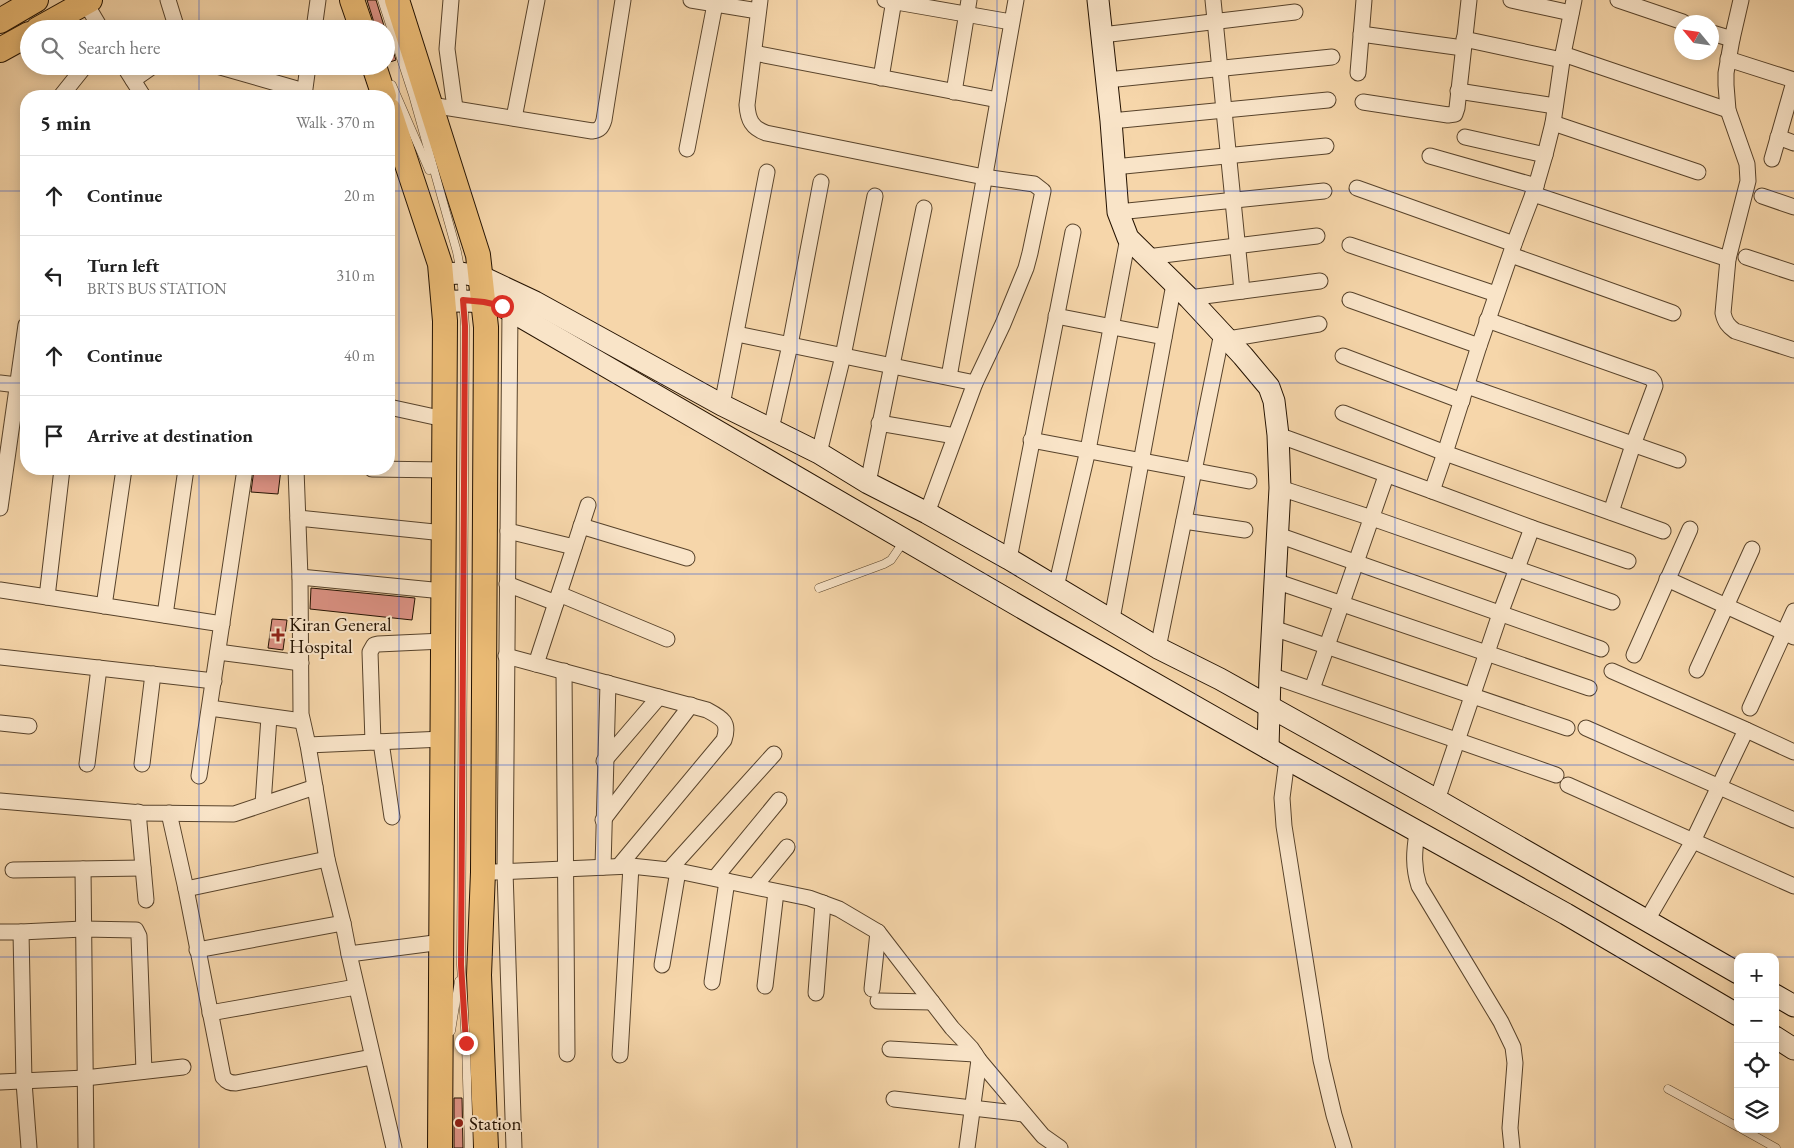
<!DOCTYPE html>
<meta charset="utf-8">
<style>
body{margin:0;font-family:"EB Garamond",serif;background:#f6f6f6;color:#222}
.controls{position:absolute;right:15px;bottom:15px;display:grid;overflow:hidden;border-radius:10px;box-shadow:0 2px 12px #0003}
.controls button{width:45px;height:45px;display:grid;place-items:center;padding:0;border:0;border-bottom:1px solid #e0e0e0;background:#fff;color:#222;font:25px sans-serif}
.compass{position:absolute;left:1674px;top:15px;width:45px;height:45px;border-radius:50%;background:#fff;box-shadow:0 2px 12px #0003;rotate:299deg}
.stop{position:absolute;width:15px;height:15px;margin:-11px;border:4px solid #d93025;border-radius:50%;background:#fff}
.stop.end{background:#d93025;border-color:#fff;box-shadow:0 1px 5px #0008}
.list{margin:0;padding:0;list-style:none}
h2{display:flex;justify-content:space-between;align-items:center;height:65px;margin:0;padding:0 20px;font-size:21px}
h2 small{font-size:16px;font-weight:400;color:#767676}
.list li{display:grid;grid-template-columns:32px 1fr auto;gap:15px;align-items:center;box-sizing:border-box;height:80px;padding:0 20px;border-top:1px solid #e0e0e0}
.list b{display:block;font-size:19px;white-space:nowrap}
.list p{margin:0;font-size:16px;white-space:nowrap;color:#767676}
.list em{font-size:16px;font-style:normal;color:#767676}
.icon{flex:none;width:28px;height:28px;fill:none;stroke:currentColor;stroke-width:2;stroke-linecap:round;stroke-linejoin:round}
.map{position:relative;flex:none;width:1794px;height:1148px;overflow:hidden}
.search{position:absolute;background:#fff;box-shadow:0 2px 12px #0003;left:20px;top:20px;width:375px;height:55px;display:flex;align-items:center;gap:12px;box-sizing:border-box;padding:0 18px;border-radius:28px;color:#767676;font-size:19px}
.panel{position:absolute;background:#fff;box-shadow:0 2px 12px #0003;left:20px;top:90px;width:375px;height:385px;border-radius:20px}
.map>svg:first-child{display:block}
</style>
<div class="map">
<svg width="1794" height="1148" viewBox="0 0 1794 1148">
<rect width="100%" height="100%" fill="#f6d6aa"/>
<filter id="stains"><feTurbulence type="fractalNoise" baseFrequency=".004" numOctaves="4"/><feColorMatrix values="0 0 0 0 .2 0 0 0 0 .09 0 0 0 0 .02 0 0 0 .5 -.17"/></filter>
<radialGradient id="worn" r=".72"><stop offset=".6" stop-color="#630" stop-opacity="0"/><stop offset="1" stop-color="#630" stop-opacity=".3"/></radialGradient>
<g fill="#db9183" stroke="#241201">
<path d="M367,0H376L385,29H376Z"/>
<path d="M386,31L396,60L387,63L386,60Z"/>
<path d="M254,469H281L278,494L251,492Z"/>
<path d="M311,588L415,598L412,620L310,609Z"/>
<path d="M272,619L287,620L283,650L268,648Z"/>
<path d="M454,1098H462L463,1148H454Z"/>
</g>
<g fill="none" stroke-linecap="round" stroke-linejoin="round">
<defs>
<g id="lane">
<path d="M382,0L413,95L457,252L461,273L465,326L461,965L466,1043L469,1148"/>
<path d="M392,85L429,170"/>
<path d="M819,588L884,564L891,560L904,541"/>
<path d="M451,1031L459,981"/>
<path d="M1668,1089L1738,1127"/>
<path d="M1742,1129L1776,1148"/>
</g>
<g id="street">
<path d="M168,0L177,29"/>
<path d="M451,0L447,49L455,108"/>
<path d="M691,0L758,11"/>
<path d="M760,0L747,105C748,120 752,128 766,133L984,177L1034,184L1043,191L1030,253L1026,268L1003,324L975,383L927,513"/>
<path d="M885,0L1011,22"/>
<path d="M1213,0L1242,291"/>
<path d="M1511,0L1571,13"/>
<path d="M1618,0L1683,22"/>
<path d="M1741,0L1732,39L1726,73V85L1728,110L1747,164L1748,181L1728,259L1723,313C1725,322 1728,326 1735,331L1794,350"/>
<path d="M85,2L101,29"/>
<path d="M314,29L318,0"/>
<path d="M1712,33L1732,39"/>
<path d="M1361,34L1463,48"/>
<path d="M1102,35L1295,12"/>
<path d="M1464,39L1562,60"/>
<path d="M754,53L998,100"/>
<path d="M1563,54L1728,110"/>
<path d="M1728,59L1794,80"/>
<path d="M124,66L143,96"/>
<path d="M217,66L304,91"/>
<path d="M1358,73L1364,0"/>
<path d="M881,78L894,0"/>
<path d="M133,80L153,66"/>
<path d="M1107,80L1332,57"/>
<path d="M1458,91L1555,106"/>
<path d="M954,92L969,0"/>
<path d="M61,96L85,66"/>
<path d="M304,96L308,66"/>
<path d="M1363,102L1448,115L1455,114L1457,108L1469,0"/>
<path d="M431,105L592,131C600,130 602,127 604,120L623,0"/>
<path d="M514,118L537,0"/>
<path d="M1111,121L1328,100"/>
<path d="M1553,123L1698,172"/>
<path d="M1465,137L1545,155"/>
<path d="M1778,137L1794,143"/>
<path d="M687,149L715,4"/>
<path d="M1430,156L1536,186"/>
<path d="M1772,159L1794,82"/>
<path d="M1114,167L1326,146"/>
<path d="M1357,188L1514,244"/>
<path d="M1533,194L1728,259"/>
<path d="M1762,196L1794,207"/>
<path d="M1118,212L1324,191"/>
<path d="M1350,245L1496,294"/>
<path d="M1511,255L1673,313"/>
<path d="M1147,257L1317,236"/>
<path d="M1746,257L1794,273"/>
<path d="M1189,298L1320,281"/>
<path d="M1350,300L1479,346"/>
<path d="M508,302L510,311L505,871L514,1148"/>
<path d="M1056,316L1164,337"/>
<path d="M1487,320L1651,378L1654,382L1655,386L1633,445L1611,512"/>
<path d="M737,334L975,383"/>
<path d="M1228,339L1319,324"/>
<path d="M1343,356L1462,401"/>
<path d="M949,377L1016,0"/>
<path d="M0,383L26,386"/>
<path d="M1467,386L1678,460"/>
<path d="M722,405L767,172"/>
<path d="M389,407L444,419"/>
<path d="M1343,413L1445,453L1663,531"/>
<path d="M879,423L955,436"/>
<path d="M771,429L790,345L821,182"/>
<path d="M1278,435L1432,491L1445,453L1479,346L1514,244L1536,186L1545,155L1553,123L1563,54L1574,0"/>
<path d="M1031,440L1249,481"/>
<path d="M819,453L843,356L875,196"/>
<path d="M296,469L300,577L301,714L308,745L327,859L343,923L349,954L394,1148"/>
<path d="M372,469L444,470"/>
<path d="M868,483L924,208"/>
<path d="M1280,488L1372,518L1612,602"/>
<path d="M1432,491L1532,528L1500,614L1437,800"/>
<path d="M0,508L26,325"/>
<path d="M298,518L444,533"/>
<path d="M1184,521L1245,530"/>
<path d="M581,526L687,558"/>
<path d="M1532,528L1628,561"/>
<path d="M508,531L574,547"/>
<path d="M1278,535L1601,649"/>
<path d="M1009,559L1073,232"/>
<path d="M300,577L443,591"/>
<path d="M1667,579L1794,637"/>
<path d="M1275,581L1589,688"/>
<path d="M507,584L556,603"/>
<path d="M1056,587L1088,450L1128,238"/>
<path d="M0,590L47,597L62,469"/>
<path d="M559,594L667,639"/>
<path d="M47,597L222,624"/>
<path d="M104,606L124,469"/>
<path d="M165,615L186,469"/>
<path d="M1112,619L1174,284"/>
<path d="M1273,628L1567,728"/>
<path d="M1158,648L1222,333"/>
<path d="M218,652L301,663"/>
<path d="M1634,655L1690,529"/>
<path d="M506,656L707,710C722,718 730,722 724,740L619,866"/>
<path d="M0,657L214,681"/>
<path d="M536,664L588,505"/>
<path d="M1697,670L1752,549"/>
<path d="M564,671L567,1054"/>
<path d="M1612,671L1742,728L1794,752"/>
<path d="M1270,675L1556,775"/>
<path d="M1312,689L1386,476"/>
<path d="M210,708L302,721"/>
<path d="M1750,708L1794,611"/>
<path d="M0,723L29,726"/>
<path d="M1586,728L1794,820"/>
<path d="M373,742L370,652L374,645L378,644L443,641"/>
<path d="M381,742L392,817"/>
<path d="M308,745L443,739"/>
<path d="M1287,759L1282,798L1284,826L1321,1060L1334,1115L1344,1148"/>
<path d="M604,761L659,697"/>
<path d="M87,764L99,668"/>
<path d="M142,764L153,674"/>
<path d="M199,776L245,469"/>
<path d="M1568,785L1794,886"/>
<path d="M0,801L142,813L234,814L315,787"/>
<path d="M263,804L269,717"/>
<path d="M138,812L146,900"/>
<path d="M169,813L186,889L223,1077C227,1082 230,1083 236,1083L372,1057"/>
<path d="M603,820L691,705"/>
<path d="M1417,833C1414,852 1413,867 1419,886L1501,1022L1513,1047L1515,1063L1510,1128L1512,1148"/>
<path d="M603,867L608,683"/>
<path d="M83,869L86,1148"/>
<path d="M13,870L143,868"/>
<path d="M669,870L774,754"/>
<path d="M495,872L631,866L678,871L809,898L839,909L878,932L952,1028L971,1048L979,1060L1043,1136L1060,1148"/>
<path d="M715,878L779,800"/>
<path d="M755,886L787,847"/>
<path d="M186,889L327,859"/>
<path d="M1647,920L1693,841L1746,730"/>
<path d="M0,932H21L24,1082L29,1148"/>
<path d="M21,932L83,929L136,930L139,936L144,1071"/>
<path d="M197,950L343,923"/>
<path d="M349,954L442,942"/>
<path d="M662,965L678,871"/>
<path d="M712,982L727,881"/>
<path d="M765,986L776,892"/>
<path d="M872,989L878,932"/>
<path d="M816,993L823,903"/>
<path d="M878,1001L932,1002"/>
<path d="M210,1013L356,987"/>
<path d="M890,1049L975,1054"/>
<path d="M620,1055L631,866"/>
<path d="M0,1082L85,1078L183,1067"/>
<path d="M894,1099L1024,1114"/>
<path d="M967,1148L979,1060"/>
</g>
<g id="secondary">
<path d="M1098,0L1111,121L1118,212L1128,238L1189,298L1243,356L1269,387L1274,401L1278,435L1280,488L1270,675L1268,748"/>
<path d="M441,274L461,273L482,277L535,302L722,405L819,453L868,483L927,513L1009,559L1158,648L1220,679L1437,800L1738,973"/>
<path d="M443,302C464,300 482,301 502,306L1043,620L1287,759L1566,914L1738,1015"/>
<path d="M1775,995L1794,1006"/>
<path d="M1775,1037L1794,1049"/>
</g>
<g id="primary">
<path d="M352,0L362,29"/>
<path d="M397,0L478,255L486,327L483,872L479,975L486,1148"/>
<path d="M0,21L36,0"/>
<path d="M38,29L90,0"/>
<path d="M0,50L29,34"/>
<path d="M374,66L384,96"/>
<path d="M389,110L440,264L445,321L440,1148"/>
</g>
</defs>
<use href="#lane" stroke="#58432b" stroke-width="9"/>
<use href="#street" stroke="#58432b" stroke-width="17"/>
<use href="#secondary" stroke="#241201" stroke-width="23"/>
<use href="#primary" stroke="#241201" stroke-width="26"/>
<use href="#lane" stroke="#f9e4c8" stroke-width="8"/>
<use href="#street" stroke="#f9e4c8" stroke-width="15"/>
<use href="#secondary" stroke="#f9e4c8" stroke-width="21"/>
<use href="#primary" stroke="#ebbb75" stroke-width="24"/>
</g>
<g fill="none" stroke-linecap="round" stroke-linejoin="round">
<path stroke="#d93025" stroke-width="6" d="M466,1043L461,965L465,326L463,300L484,302L502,306"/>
</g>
<path fill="none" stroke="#1d4ed8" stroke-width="1" stroke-opacity="0.55" d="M199,0V29M399,0V1148M598,0V1148M797,0V1148M997,0V1148M1196,0V1148M1395,0V1148M1595,0V1148M199,66V96M0,191H26M389,191H1794M0,383H26M389,383H1794M199,469V1148M0,574H1794M0,765H1794M0,957H1794"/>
<g fill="#8f2418" stroke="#f9e4c8" stroke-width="2">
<path d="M275.5 627.5h5v5h5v5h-5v5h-5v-5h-5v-5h5z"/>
<circle cx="459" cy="1123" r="5"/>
</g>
<g text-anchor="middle" stroke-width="4" stroke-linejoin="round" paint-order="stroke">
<g font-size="19" fill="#241201" stroke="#f9e4c8" text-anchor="start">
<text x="289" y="631">Kiran General<tspan x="289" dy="22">Hospital</tspan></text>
<text x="469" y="1130">Station</text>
</g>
</g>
<rect width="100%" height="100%" filter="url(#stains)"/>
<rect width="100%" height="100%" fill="url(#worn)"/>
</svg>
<div class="controls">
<button>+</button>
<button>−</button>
<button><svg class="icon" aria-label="locate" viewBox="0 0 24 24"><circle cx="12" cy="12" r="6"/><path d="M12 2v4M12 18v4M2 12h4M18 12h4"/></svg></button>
<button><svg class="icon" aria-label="layers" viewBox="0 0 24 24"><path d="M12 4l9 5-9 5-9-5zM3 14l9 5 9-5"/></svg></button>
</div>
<svg class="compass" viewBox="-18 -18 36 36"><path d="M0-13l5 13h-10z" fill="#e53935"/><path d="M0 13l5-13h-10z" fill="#767676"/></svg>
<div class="stop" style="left:502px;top:306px"></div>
<div class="stop end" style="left:466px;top:1043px"></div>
<div class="search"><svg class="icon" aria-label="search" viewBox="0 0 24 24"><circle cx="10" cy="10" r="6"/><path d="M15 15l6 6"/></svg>Search here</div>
<section class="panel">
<h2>5 min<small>Walk · 370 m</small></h2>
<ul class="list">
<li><svg class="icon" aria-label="ahead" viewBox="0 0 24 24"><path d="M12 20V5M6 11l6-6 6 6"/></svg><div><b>Continue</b></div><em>20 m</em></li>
<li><svg class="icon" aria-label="left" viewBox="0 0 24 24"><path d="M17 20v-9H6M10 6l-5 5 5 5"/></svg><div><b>Turn left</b><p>BRTS BUS STATION</p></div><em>310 m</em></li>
<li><svg class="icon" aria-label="ahead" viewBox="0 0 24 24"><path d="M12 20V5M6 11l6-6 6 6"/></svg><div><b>Continue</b></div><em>40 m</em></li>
<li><svg class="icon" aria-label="arrive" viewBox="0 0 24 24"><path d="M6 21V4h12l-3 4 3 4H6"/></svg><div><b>Arrive at destination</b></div></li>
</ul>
</section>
</div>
